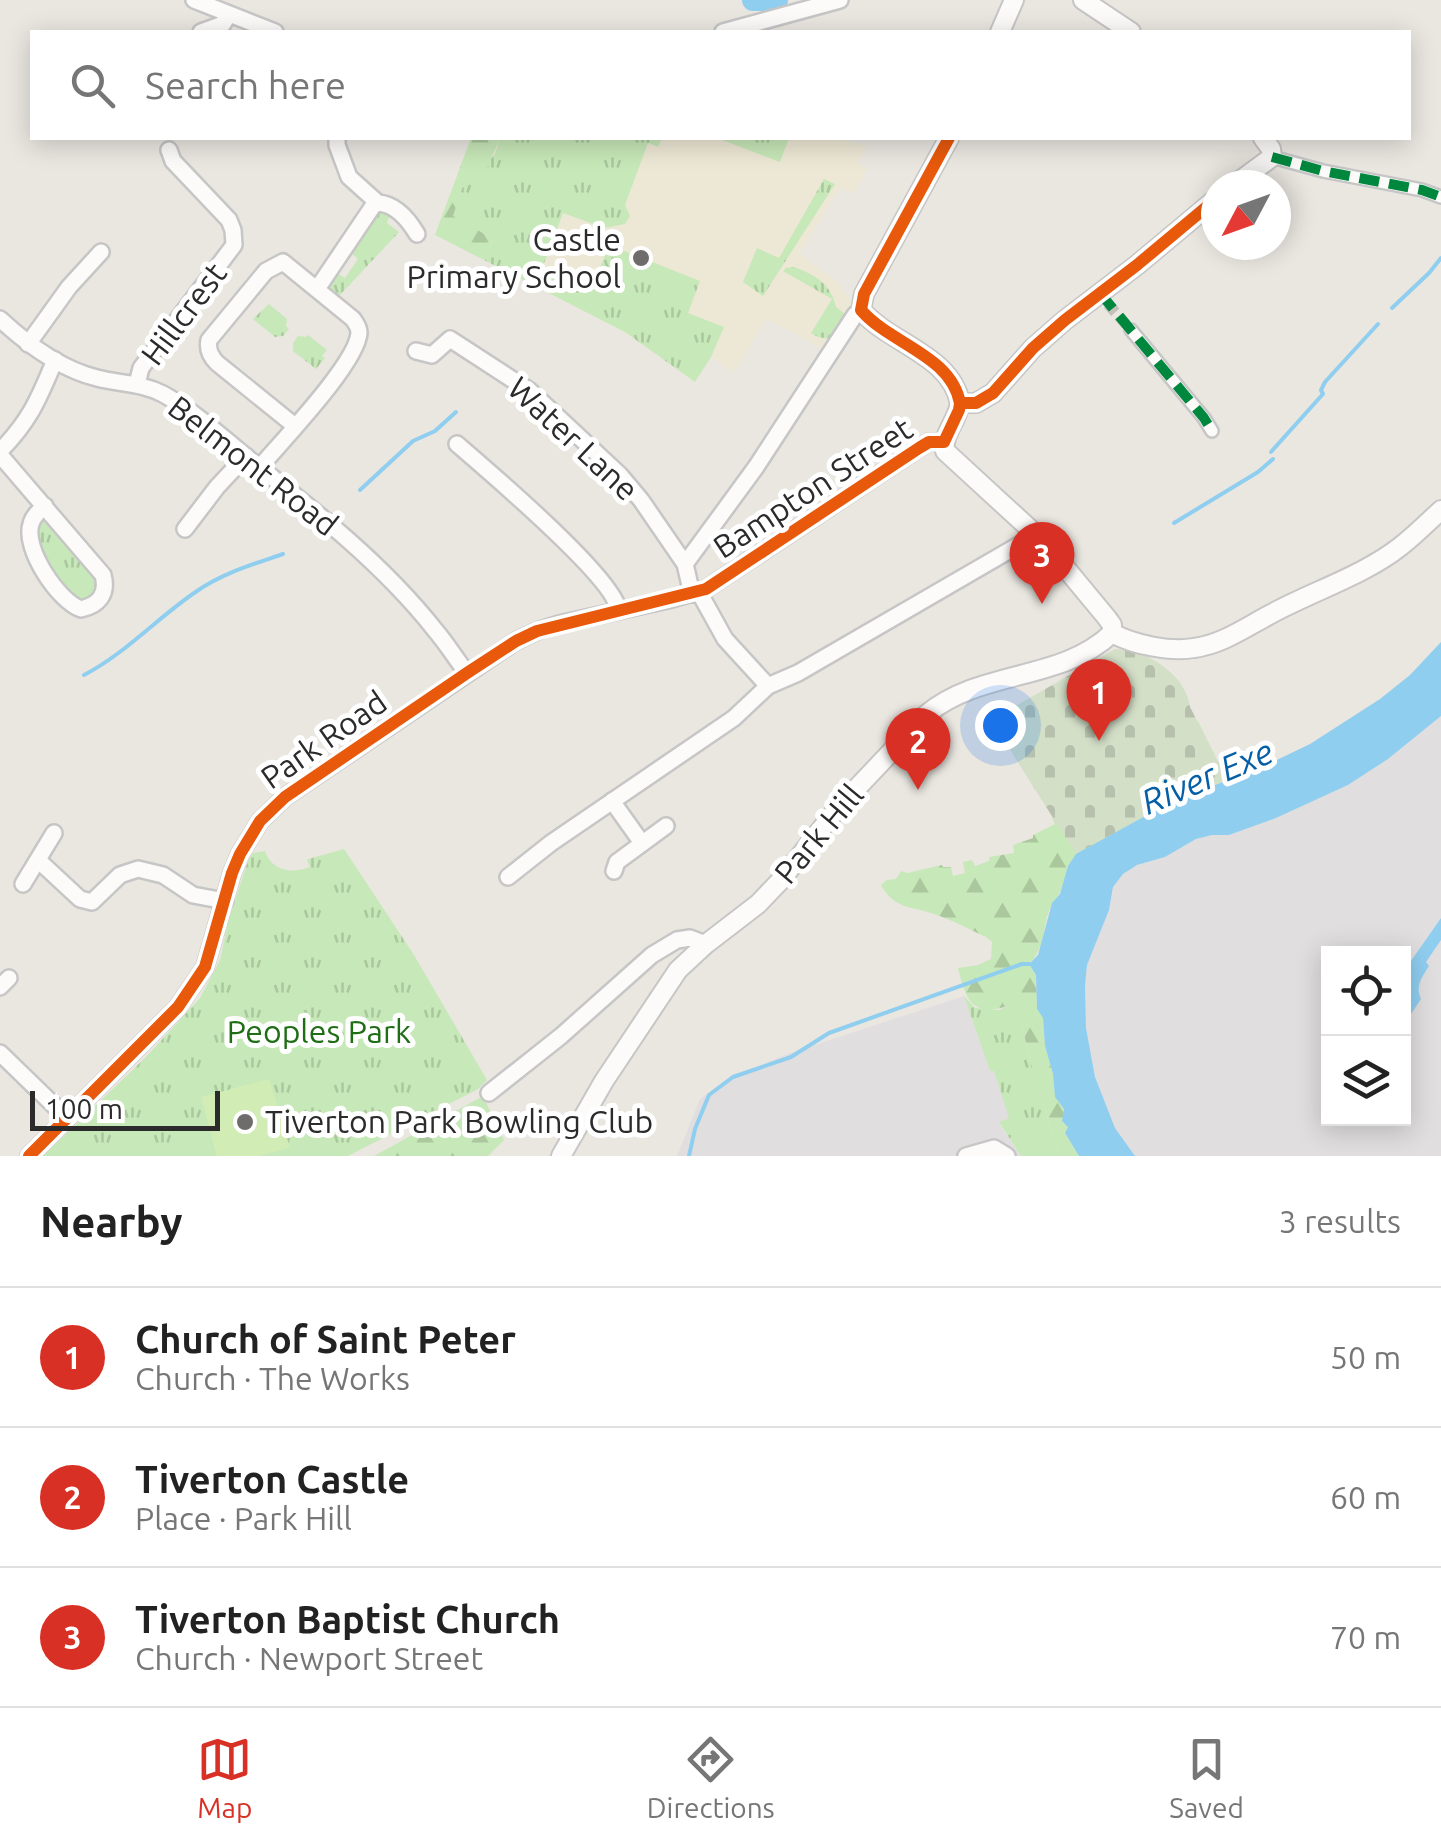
<!DOCTYPE html>
<meta charset="utf-8">
<style>
body{margin:0;font-family:Ubuntu,sans-serif;background:#f6f6f6;color:#222}
.controls{position:absolute;right:30px;bottom:30px;display:grid;overflow:hidden;border-radius:0px;box-shadow:0 5px 25px #0003}
.controls button{width:90px;height:90px;display:grid;place-items:center;padding:0;border:0;border-bottom:2px solid #e0e0e0;background:#fff;color:#222;font:50px sans-serif}
.compass{position:absolute;left:1201px;top:170px;width:90px;height:90px;border-radius:50%;background:#fff;box-shadow:0 5px 25px #0003;rotate:229deg}
.scale{position:absolute;left:30px;bottom:25px;width:190px;box-sizing:border-box;padding-left:10px;border:5px solid #2b2b2b;border-top:0;font-size:28px;line-height:35px;white-space:nowrap;color:#2b2b2b;-webkit-text-stroke:8px #fff;paint-order:stroke}
.you{position:absolute;left:1000px;top:725px;width:35px;height:35px;margin:-25px;border:8px solid #fff;border-radius:50%;background:#1a73e8;box-shadow:0 0 0 15px #1a73e833}
.badge{display:grid;place-items:center;width:65px;height:65px;border-radius:50%;background:#d93025;color:#fff;font-size:32px;font-weight:700}
.pin{position:absolute;translate:-50% -82px;filter:drop-shadow(0 2px 5px #0008)}
.pin::after{content:'';position:absolute;top:52px;width:35px;height:30px;background:inherit;clip-path:polygon(0 0,100% 0,50% 100%)}
.list{margin:0;padding:0;list-style:none}
h2{display:flex;justify-content:space-between;align-items:center;height:130px;margin:0;padding:0 40px;font-size:42px}
h2 small{font-size:32px;font-weight:400;color:#767676}
.list li{display:grid;grid-template-columns:65px 1fr auto;gap:30px;align-items:center;box-sizing:border-box;height:140px;padding:0 40px;border-top:2px solid #e0e0e0}
.list b{display:block;font-size:38px;white-space:nowrap}
.list p{margin:0;font-size:32px;white-space:nowrap;color:#767676}
.list em{font-size:32px;font-style:normal;color:#767676}
.icon{flex:none;width:55px;height:55px;fill:none;stroke:currentColor;stroke-width:2;stroke-linecap:round;stroke-linejoin:round}
.map{position:relative;flex:none;width:1441px;height:1156px;overflow:hidden}
.search{position:absolute;background:#fff;box-shadow:0 5px 25px #0003;left:30px;right:30px;top:30px;height:110px;display:flex;align-items:center;gap:25px;box-sizing:border-box;padding:0 35px;border-radius:0px;color:#767676;font-size:38px}
.sheet{height:550px;background:#fff}
nav{display:flex;justify-content:space-around;align-items:center;box-sizing:border-box;height:140px;border-top:2px solid #e0e0e0;background:#fff;font-size:28px;color:#767676}
nav a{display:grid;justify-items:center;gap:5px}
nav .on{color:#d93025}
.map>svg:first-child{display:block}
</style>
<div class="map">
<svg width="1441" height="1156" viewBox="0 0 1441 1156">
<defs>
<pattern id="grass-tufts" width="24" height="20" patternUnits="userSpaceOnUse" patternTransform="scale(2.5)"><rect width="24" height="20" fill="#c7e8b8"/><path d="M3 7l-1-3M5 7V3M7 7l1-3M15 17l-1-3M17 17v-4M19 17l1-3" fill="none" stroke="#abc79e"/></pattern>
<pattern id="forest-firs" width="22" height="20" patternUnits="userSpaceOnUse" patternTransform="scale(2.5)"><rect width="22" height="20" fill="#c7e8b8"/><path d="M5 1l3.5 6h-7zM16 11l3.5 6h-7z" fill="#abc79e"/></pattern>
<pattern id="cemetery-stones" width="16" height="16" patternUnits="userSpaceOnUse" patternTransform="scale(2.5)"><rect width="16" height="16" fill="#d4dfc8"/><path d="M2 7V4a2 2 0 0 1 4 0v3zM10 15v-3a2 2 0 0 1 4 0v3z" fill="#b6c0ac"/></pattern>
</defs>
<rect width="100%" height="100%" fill="#eae7e1"/>
<g fill="#e1dee0" fill-rule="evenodd">
<path d="M1441,716V1156H1135L1115,1129L1095,1077L1086,1028L1085,986L1087,965L1109,910L1113,887L1123,874L1137,865L1165,857L1196,839L1212,835H1229L1276,818L1348,785L1388,759ZM1328,954H1404V1118H1328Z"/>
<path d="M964,996L990,1070H994L1010,1118L999,1123L1021,1156H677L700,1099L730,1077L790,1053Z"/>
</g>
<path fill="#ede8d5" d="M471,138H836L866,146L858,164L868,168L854,193L840,188L800,254L835,280L852,302L822,349L766,318L735,373L711,357L695,382L625,332L435,235Z"/>
<g fill="url(#grass-tufts)">
<path d="M500,138H662L658,147L648,143L625,205L630,216L625,224L604,228L563,213L540,274L592,287L608,248L615,251L617,248L700,281L688,313L724,327L711,357L695,382L625,332L484,260L493,239L452,217L462,188L495,154Z"/>
<path d="M717,138H789L780,162Z"/>
<path d="M824,179L835,184L763,296L743,282L757,248L779,258Z"/>
<path d="M378,209L391,212L387,223L399,232L339,296L332,295L328,284L337,273L345,278L358,259L350,252Z"/>
<path d="M794,267C816,275 831,284 836,307L845,314L829,339L818,337L811,333L832,299L783,271L786,268Z"/>
<path d="M269,304L287,319L286,326L289,329L283,336L275,337L253,319Z"/>
<path d="M308,335L327,350L322,356L325,358L316,369L293,351V343L298,336L306,337Z"/>
<path d="M50,518L98,576L100,590L88,603L70,599L37,547L38,524L44,519Z"/>
<path d="M344,849L414,955L487,1080L478,1089L348,1156H43L145,1058L200,998L220,960L228,922L248,861L253,853L265,851C271,871 293,874 310,867L307,860L308,859Z"/>
<path d="M964,996L975,1008L999,1010L1014,1003L1022,1025L1029,1056L1059,1156H1021L999,1122L1009,1118L994,1071H990Z"/>
</g>
<g fill="url(#forest-firs)">
<path d="M471,138H500L486,171L462,188L453,216L493,239L484,260L435,235Z"/>
<path d="M1198,721L1227,780L1169,803L1068,866C1066,874 1064,883 1061,890C1058,898 1052,903 1049,911C1042,931 1045,948 1029,964L1036,975L1037,1009L1043,1018L1045,1046L1053,1074L1055,1096L1064,1109L1068,1127L1065,1133L1079,1156H1059L1029,1056L1022,1025L1014,1004C974,1018 967,1005 958,968L978,965L991,959L992,942L986,937C969,929 952,920 934,914C913,906 894,910 881,885L887,880L896,879L901,871L907,873L942,865L943,867H951L953,876L965,873L963,862L972,860L975,866L989,861V857L1014,853L1013,845L1033,838V835L1055,824L1052,818Z"/>
<path d="M483,1096L504,1140L488,1156H374Z"/>
</g>
<path fill="url(#cemetery-stones)" d="M1115,649C1146,649 1186,674 1190,707L1227,780L1169,803L1076,854L991,720Z"/>
<path fill="#d2ecb5" d="M269,1079L290,1148L258,1156H217L201,1097Z"/>
<g fill="#90cef0">
<path d="M1441,642V716L1388,759L1348,785L1276,818L1229,835H1212L1196,839L1165,857L1137,865L1123,874L1113,887L1109,910L1087,965L1085,986L1086,1028L1095,1077L1115,1128L1135,1156H1079L1065,1133L1068,1127L1062,1121L1064,1109L1055,1097L1053,1074L1045,1046L1043,1018L1037,1009L1036,975L1029,964L1038,955L1052,903L1060,894L1068,866L1076,854L1169,803L1264,766L1310,744L1380,699L1410,675Z"/>
<path d="M1441,918V940L1426,962L1429,966C1422,977 1415,986 1421,999L1411,1014L1404,1003V971Z"/>
</g>
<g fill="none" stroke-linecap="round" stroke-linejoin="round">
<g stroke="#90cef0" stroke-width="4">
<path d="M1392,308L1429,273L1441,258"/>
<path d="M1271,452L1323,394L1321,390L1325,382L1378,324"/>
<path d="M360,490L413,441L435,431L456,412"/>
<path d="M1174,523L1258,472L1273,459"/>
<path d="M84,675C126,653 157,618 197,591C223,573 254,564 283,554"/>
<path d="M689,1156L695,1129L709,1095L733,1077L791,1057L829,1033L1022,964H1029"/>
</g>
<path stroke="#90cef0" stroke-width="22" d="M753,0H777"/>
<path stroke="#c4c1bd" stroke-width="11" stroke-dasharray="11 5.5" stroke-linecap="butt" d="M1108,304L1131,330"/>
<defs>
<g id="pedestrian">
<path d="M1272,157L1323,171L1422,190L1441,197"/>
<path d="M1131,330L1204,418L1212,431"/>
</g>
<g id="minor">
<path d="M194,0L275,32"/>
<path d="M201,32L223,24L228,15"/>
<path d="M723,32L840,0"/>
<path d="M337,138V145L349,177L378,203C395,204 408,219 417,234"/>
<path d="M317,289L373,206L378,203"/>
<path d="M0,319C27,344 60,369 97,378C120,384 142,383 163,394C194,411 222,437 249,459C314,510 383,564 435,630C447,644 456,659 467,673"/>
<path d="M28,344L69,287L101,252"/>
<path d="M416,351L432,355L450,339L530,391L620,475L641,500L685,564L692,594"/>
<path d="M137,384L141,368L234,245L233,230L229,220L173,161L169,150"/>
<path d="M457,444C486,469 614,578 618,609"/>
<path d="M0,451C30,421 39,398 55,360"/>
<path d="M0,455L103,575C108,594 99,605 81,609C58,601 23,548 31,524C33,516 39,511 45,506"/>
<path d="M260,467C282,441 357,363 359,333C359,326 356,324 353,319L283,262L266,271L209,340C207,349 210,356 217,363L295,426"/>
<path d="M185,529L217,487L246,456"/>
<path d="M685,564L756,467L855,315L861,310"/>
<path d="M699,592L725,639L768,686"/>
<path d="M612,801L642,843"/>
<path d="M38,860L80,899L92,902L120,875L138,869L163,875L193,895L225,901"/>
<path d="M614,871L617,862L666,826"/>
<path d="M508,877L551,843L734,718L768,686L798,673L1036,535"/>
<path d="M23,884L54,833"/>
<path d="M0,987L9,978"/>
<path d="M0,1053L67,1118"/>
<path d="M489,1093L561,1036L652,955L677,940L690,938L706,944"/>
<path d="M29,1156L178,1007L205,967L232,873L240,854L260,821L285,797L516,641L537,631L559,624L672,599L706,589L919,448L929,442H944"/>
<path d="M966,1156L994,1148L1007,1156"/>
</g>
<g id="tertiary">
<path d="M1083,0L1131,32"/>
<path d="M1000,32L1014,0"/>
<path d="M949,138L864,294L861,310C890,344 951,355 960,403"/>
<path d="M1234,185L1272,157L1271,149L1263,138"/>
<path d="M960,403H976L993,393L1033,348L1065,320L1137,265L1216,199"/>
<path d="M960,403C958,420 942,434 945,451L1044,542L1107,618L1112,625V633"/>
<path d="M1112,633C1134,645 1170,652 1194,648C1223,644 1246,627 1271,614C1313,591 1363,576 1401,546C1415,535 1428,522 1441,510"/>
<path d="M561,1156L604,1081L678,970L706,944L758,904L781,880L837,809L927,714C981,669 1061,682 1112,633"/>
</g>
</defs>
<use href="#pedestrian" stroke="#c7c6c6" stroke-width="16"/>
<use href="#minor" stroke="#c7c6c6" stroke-width="20"/>
<use href="#tertiary" stroke="#c7c6c6" stroke-width="22"/>
<use href="#pedestrian" stroke="#fcfbfa" stroke-width="11"/>
<use href="#minor" stroke="#fcfbfa" stroke-width="15"/>
<use href="#tertiary" stroke="#fcfbfa" stroke-width="18"/>
<g stroke="#00873e" stroke-width="10" stroke-dasharray="20 10" stroke-linecap="butt">
<path d="M1272,157L1323,171L1422,190L1441,197"/>
<path d="M1100,293L1204,418L1212,431"/>
</g>
<defs>
<g id="cycleway">
<path d="M949,138L864,294L861,310C890,344 951,355 960,403"/>
<path d="M960,403H976L993,393L1033,348L1065,320L1137,265L1216,199"/>
<path d="M29,1156L178,1007L205,967L232,873L240,854L260,821L285,797L467,673L516,641L537,631L706,589L919,448L929,442H944L959,410L960,403"/>
</g>
</defs>
<use href="#cycleway" stroke="#fff" stroke-width="19"/>
<use href="#cycleway" stroke="#e8590c" stroke-width="12"/>
</g>
<g fill="#6e6d6b" stroke="#fff" stroke-width="4">
<circle cx="641" cy="258" r="10"/>
<circle cx="245" cy="1122" r="10"/>
</g>
<g text-anchor="middle" stroke-width="10" stroke-linejoin="round" paint-order="stroke">
<g font-size="32" fill="#2b2b2b" stroke="#fff" text-anchor="end">
<text x="621" y="251">Castle<tspan x="621" dy="37">Primary School</tspan></text>
<text x="265" y="1133" text-anchor="start">Tiverton Park Bowling Club</text>
</g>
<g font-size="32" fill="#2b2b2b" stroke="#fff">
<text transform="translate(184 314) rotate(-53)" y="11">Hillcrest</text>
<text transform="translate(573 439) rotate(43)" y="11">Water Lane</text>
<text transform="translate(253 466) rotate(38)" y="11">Belmont Road</text>
<text transform="translate(813 488) rotate(-33)" y="11">Bampton Street</text>
<text transform="translate(324 740) rotate(-35)" y="11">Park Road</text>
<text transform="translate(819 834) rotate(-50)" y="11">Park Hill</text>
</g>
<g font-size="32" fill="#1f6e16" stroke="#fff">
<text x="319" y="1043">Peoples Park</text>
</g>
<g font-size="35" font-style="italic" fill="#055fa6" stroke="#fff">
<text transform="translate(1207 777) rotate(-23)" y="12">River Exe</text>
</g>
</g>
</svg>
<div class="controls">
<button><svg class="icon" aria-label="locate" viewBox="0 0 24 24"><circle cx="12" cy="12" r="6"/><path d="M12 2v4M12 18v4M2 12h4M18 12h4"/></svg></button>
<button><svg class="icon" aria-label="layers" viewBox="0 0 24 24"><path d="M12 4l9 5-9 5-9-5zM3 14l9 5 9-5"/></svg></button>
</div>
<svg class="compass" viewBox="-18 -18 36 36"><path d="M0-13l5 13h-10z" fill="#e53935"/><path d="M0 13l5-13h-10z" fill="#767676"/></svg>
<div class="scale">100 m</div>
<div class="you"></div>
<div class="pin badge" style="left:1099px;top:741px">1</div>
<div class="pin badge" style="left:918px;top:790px">2</div>
<div class="pin badge" style="left:1042px;top:604px">3</div>
<div class="search"><svg class="icon" aria-label="search" viewBox="0 0 24 24"><circle cx="10" cy="10" r="6"/><path d="M15 15l6 6"/></svg>Search here</div>
</div>
<section class="sheet">
<h2>Nearby<small>3 results</small></h2>
<ul class="list">
<li><span class="badge">1</span><div><b>Church of Saint Peter</b><p>Church · The Works</p></div><em>50 m</em></li>
<li><span class="badge">2</span><div><b>Tiverton Castle</b><p>Place · Park Hill</p></div><em>60 m</em></li>
<li><span class="badge">3</span><div><b>Tiverton Baptist Church</b><p>Church · Newport Street</p></div><em>70 m</em></li>
</ul>
</section>
<nav>
<a class="on"><svg class="icon" aria-label="map" viewBox="0 0 24 24"><path d="M3 6l6-2 6 2 6-2v14l-6 2-6-2-6 2zM9 4v14M15 6v14"/></svg>Map</a>
<a><svg class="icon" aria-label="directions" viewBox="0 0 24 24"><path d="M12 3l9 9-9 9-9-9zM9 14v-3h6M13 9l2 2-2 2"/></svg>Directions</a>
<a><svg class="icon" aria-label="saved" viewBox="0 0 24 24"><path d="M7 4h10v16l-5-4-5 4z"/></svg>Saved</a>
</nav>
